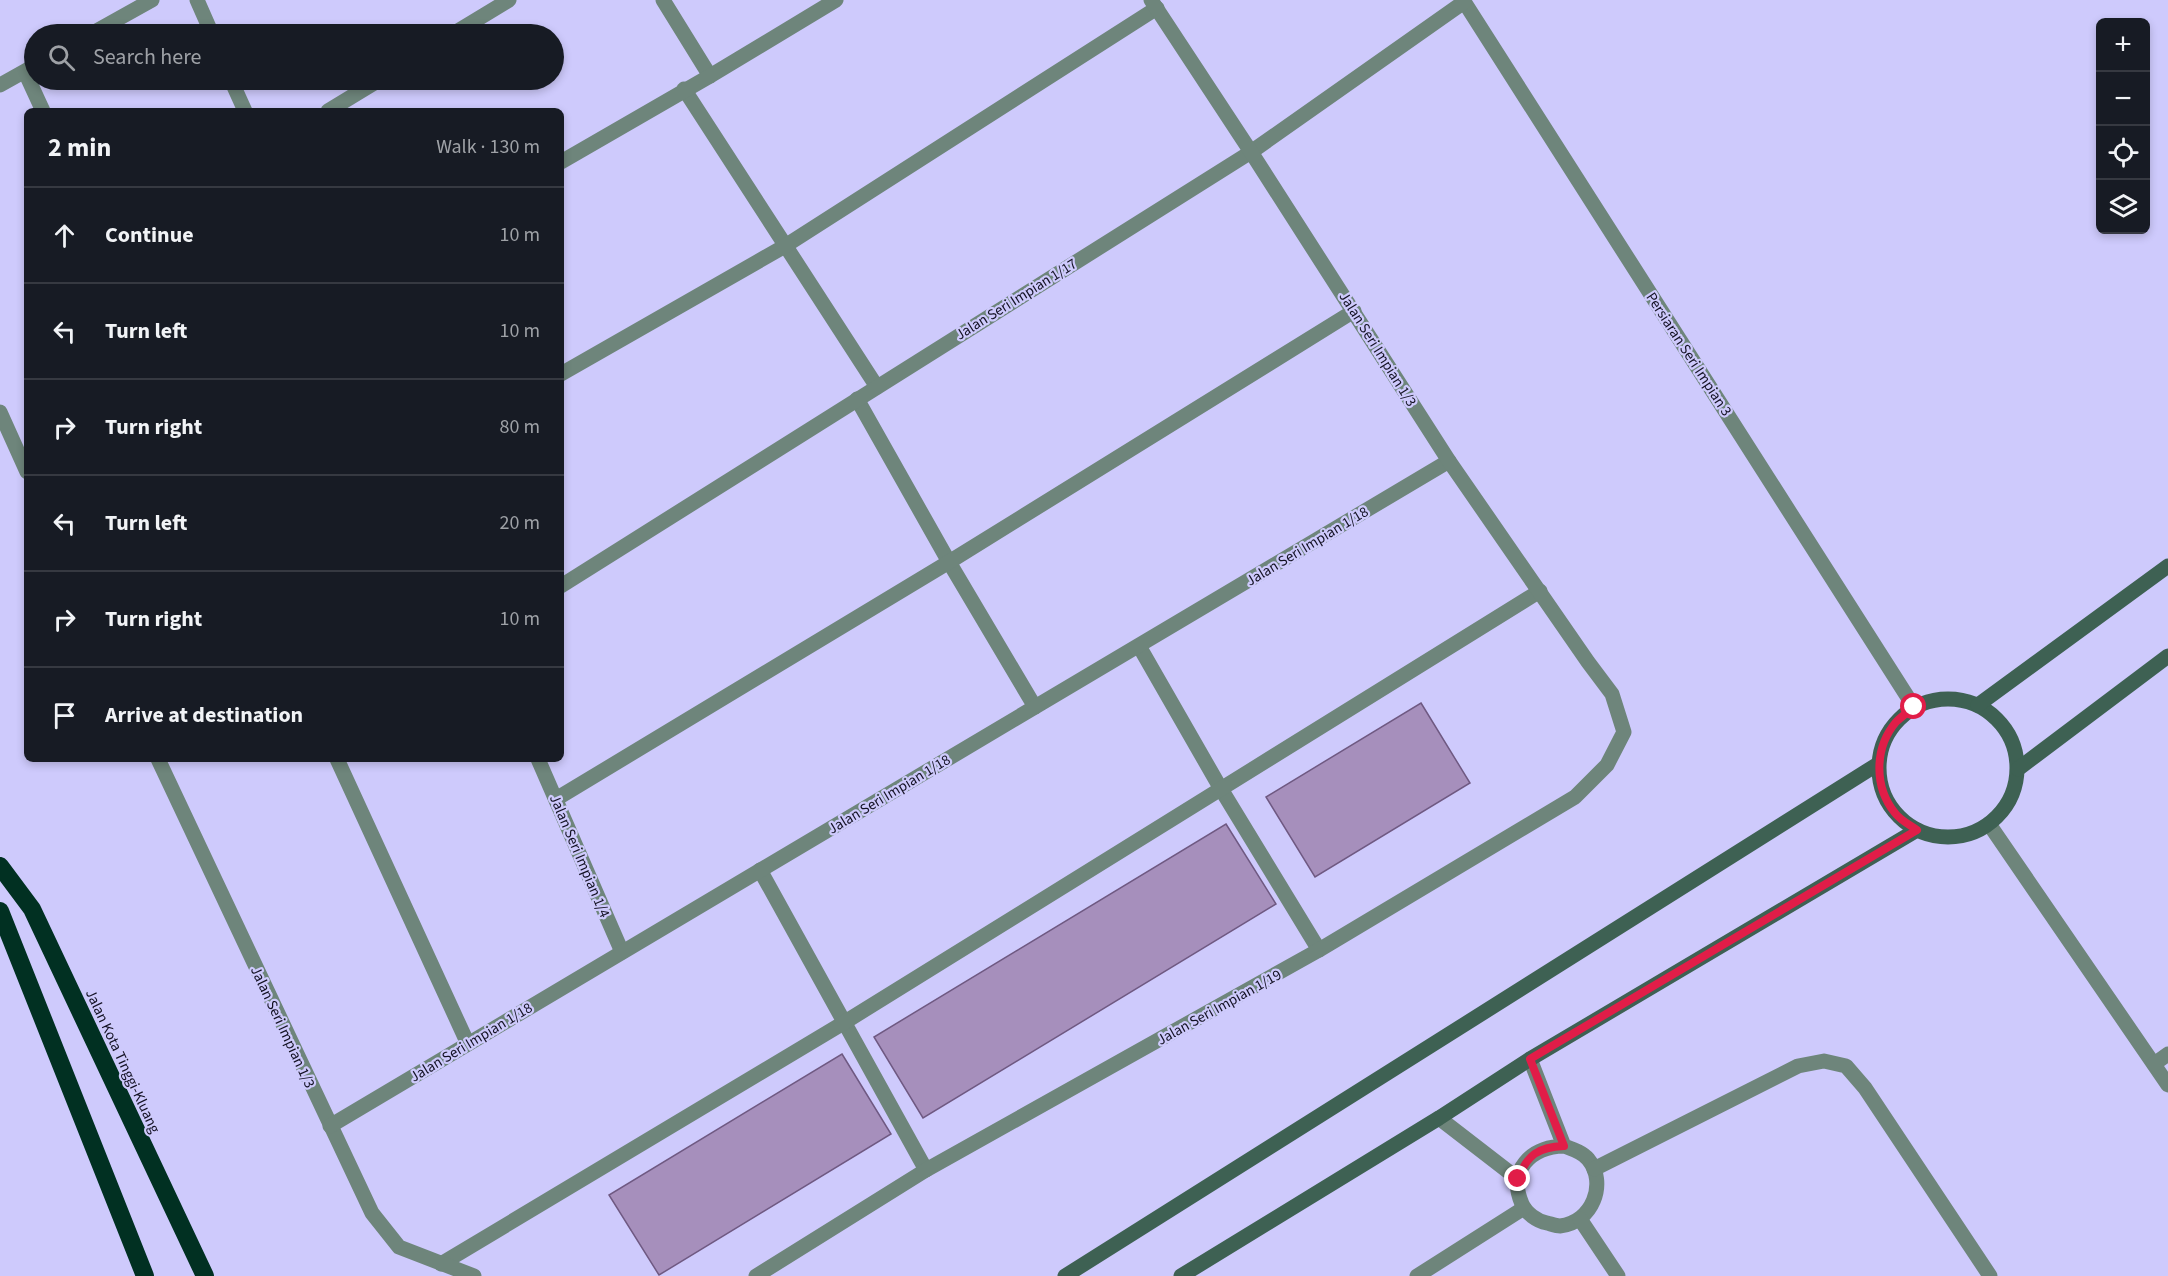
<!DOCTYPE html>
<meta charset="utf-8">
<style>
body{margin:0;font-family:"Source Sans 3",sans-serif;background:#20242c;color:#f1f3f6}
.controls{position:absolute;right:18px;top:18px;display:grid;overflow:hidden;border-radius:9px;box-shadow:0 3px 9px #0003}
.controls button{width:54px;height:54px;display:grid;place-items:center;padding:0;border:0;border-bottom:2px solid #363941;background:#171b24;color:#f1f3f6;font:30px sans-serif}
.stop{position:absolute;width:18px;height:18px;margin:-14px;border:4px solid #e11d48;border-radius:50%;background:#fff}
.stop.end{background:#e11d48;border-color:#fff;box-shadow:0 2px 6px #0008}
.list{margin:0;padding:0;list-style:none}
h2{display:flex;justify-content:space-between;align-items:center;height:78px;margin:0;padding:0 24px;font-size:26px}
h2 small{font-size:20px;font-weight:400;color:#9ea1a6}
.list li{display:grid;grid-template-columns:39px 1fr auto;gap:18px;align-items:center;box-sizing:border-box;height:96px;padding:0 24px;border-top:2px solid #363941}
.list b{display:block;font-size:22px;white-space:nowrap}
.list em{font-size:20px;font-style:normal;color:#9ea1a6}
.icon{flex:none;width:33px;height:33px;fill:none;stroke:currentColor;stroke-width:2;stroke-linecap:round;stroke-linejoin:round}
.map{position:relative;flex:none;width:2168px;height:1276px;overflow:hidden}
.search{position:absolute;background:#171b24;box-shadow:0 3px 9px #0003;left:24px;top:24px;width:540px;height:66px;display:flex;align-items:center;gap:15px;box-sizing:border-box;padding:0 21px;border-radius:33px;color:#9ea1a6;font-size:22px}
.panel{position:absolute;background:#171b24;box-shadow:0 3px 9px #0003;left:24px;top:108px;width:540px;height:654px;border-radius:9px}
.map>svg:first-child{display:block}
</style>
<div class="map">
<svg width="2168" height="1276" viewBox="0 0 2168 1276">
<rect width="100%" height="100%" fill="#cecafc"/>
<g fill="#a68fbc" stroke="#6f5982" stroke-width="1.5">
<path d="M1421,703L1470,783L1315,877L1266,797Z"/>
<path d="M1226,824L1276,904L923,1118L874,1037Z"/>
<path d="M842,1054L891,1134L659,1275L609,1195Z"/>
</g>
<g fill="none" stroke-linecap="round" stroke-linejoin="round">
<g stroke="#6e857b" stroke-width="15">
<path d="M663,0L710,76"/>
<path d="M453,34L509,0"/>
<path d="M25,72L43,111"/>
<path d="M684,89L877,387"/>
<path d="M328,111L379,80"/>
<path d="M561,374L785,246L1157,8"/>
<path d="M857,399L949,562L1035,707"/>
<path d="M1139,646L1221,789L1319,950"/>
<path d="M337,759L468,1044"/>
<path d="M556,799L949,562L1354,311"/>
<path d="M760,870L926,1170"/>
<path d="M441,1264L845,1022L1540,591"/>
</g>
<g stroke="#6e857b" stroke-width="15">
<path d="M197,0L212,34"/>
<path d="M1463,0L1914,707"/>
<path d="M91,34L152,0"/>
<path d="M231,80L245,111"/>
<path d="M0,85L34,66"/>
<path d="M561,162L710,76L836,0"/>
<path d="M0,412L27,472"/>
<path d="M561,586L1251,152L1464,2"/>
<path d="M158,759L372,1213L399,1247L474,1276"/>
<path d="M538,759L622,952"/>
<path d="M1989,824L2168,1085"/>
<path d="M1530,1059L1564,1146C1572,1149 1582,1152 1588,1159C1608,1183 1592,1223 1560,1226C1556,1226 1551,1224 1547,1223C1537,1221 1526,1213 1522,1204C1507,1170 1531,1147 1564,1146"/>
<path d="M2154,1064L2168,1054"/>
<path d="M1439,1118L1518,1179"/>
<path d="M330,1126L1449,461"/>
<path d="M1594,1169L1798,1066L1824,1061L1846,1066L1865,1088L1990,1276"/>
<path d="M1580,1219L1618,1276"/>
<path d="M756,1276L926,1170L1319,950L1575,797L1607,765L1624,732L1612,694L1588,662L1449,461L1251,152L1151,0"/>
<path d="M1417,1276L1524,1208"/>
</g>
<g stroke="#3e6153" stroke-width="15">
<circle cx="1948" cy="768" r="69"/>
<path d="M1978,705L2168,566"/>
<path d="M2018,769L2168,656"/>
<path d="M1065,1276L1878,764"/>
<path d="M1181,1276L1439,1118L1530,1059L1917,830"/>
</g>
<g stroke="#013022" stroke-width="18">
<path d="M0,866L32,909L205,1276"/>
<path d="M0,911L145,1276"/>
</g>
</g>
<g fill="none" stroke-linecap="round" stroke-linejoin="round">
<path stroke="#e11d48" stroke-width="8" d="M1518,1179C1527,1155 1538,1147 1564,1146L1530,1059L1917,830C1910,825 1900,820 1895,813C1874,787 1874,748 1896,722C1901,717 1908,712 1914,707"/>
</g>
<g text-anchor="middle" stroke-width="4.5" stroke-linejoin="round" paint-order="stroke">
<g font-size="15" fill="#131123" stroke="#cecafc">
<text transform="translate(1016 299) rotate(-32)" y="5">Jalan Seri Impian 1/17</text>
<text transform="translate(1378 349) rotate(58)" y="5">Jalan Seri Impian 1/3</text>
<text transform="translate(1689 354) rotate(57)" y="5">Persiaran Seri Impian 3</text>
<text transform="translate(1307 546) rotate(-31)" y="5">Jalan Seri Impian 1/18</text>
<text transform="translate(889 794) rotate(-31)" y="5">Jalan Seri Impian 1/18</text>
<text transform="translate(580 856) rotate(67)" y="5">Jalan Seri Impian 1/4</text>
<text transform="translate(1219 1007) rotate(-29)" y="5">Jalan Seri Impian 1/19</text>
<text transform="translate(283 1027) rotate(65)" y="5">Jalan Seri Impian 1/3</text>
<text transform="translate(471 1042) rotate(-31)" y="5">Jalan Seri Impian 1/18</text>
<text transform="translate(123 1061) rotate(65)" y="5">Jalan Kota Tinggi-Kluang</text>
</g>
</g>
</svg>
<div class="controls">
<button>+</button>
<button>−</button>
<button><svg class="icon" aria-label="locate" viewBox="0 0 24 24"><circle cx="12" cy="12" r="6"/><path d="M12 2v4M12 18v4M2 12h4M18 12h4"/></svg></button>
<button><svg class="icon" aria-label="layers" viewBox="0 0 24 24"><path d="M12 4l9 5-9 5-9-5zM3 14l9 5 9-5"/></svg></button>
</div>
<div class="stop" style="left:1914px;top:707px"></div>
<div class="stop end" style="left:1518px;top:1179px"></div>
<div class="search"><svg class="icon" aria-label="search" viewBox="0 0 24 24"><circle cx="10" cy="10" r="6"/><path d="M15 15l6 6"/></svg>Search here</div>
<section class="panel">
<h2>2 min<small>Walk · 130 m</small></h2>
<ul class="list">
<li><svg class="icon" aria-label="ahead" viewBox="0 0 24 24"><path d="M12 20V5M6 11l6-6 6 6"/></svg><div><b>Continue</b></div><em>10 m</em></li>
<li><svg class="icon" aria-label="left" viewBox="0 0 24 24"><path d="M17 20v-9H6M10 6l-5 5 5 5"/></svg><div><b>Turn left</b></div><em>10 m</em></li>
<li><svg class="icon" aria-label="right" viewBox="0 0 24 24"><path d="M7 20v-9h11M14 6l5 5-5 5"/></svg><div><b>Turn right</b></div><em>80 m</em></li>
<li><svg class="icon" aria-label="left" viewBox="0 0 24 24"><path d="M17 20v-9H6M10 6l-5 5 5 5"/></svg><div><b>Turn left</b></div><em>20 m</em></li>
<li><svg class="icon" aria-label="right" viewBox="0 0 24 24"><path d="M7 20v-9h11M14 6l5 5-5 5"/></svg><div><b>Turn right</b></div><em>10 m</em></li>
<li><svg class="icon" aria-label="arrive" viewBox="0 0 24 24"><path d="M6 21V4h12l-3 4 3 4H6"/></svg><div><b>Arrive at destination</b></div></li>
</ul>
</section>
</div>
